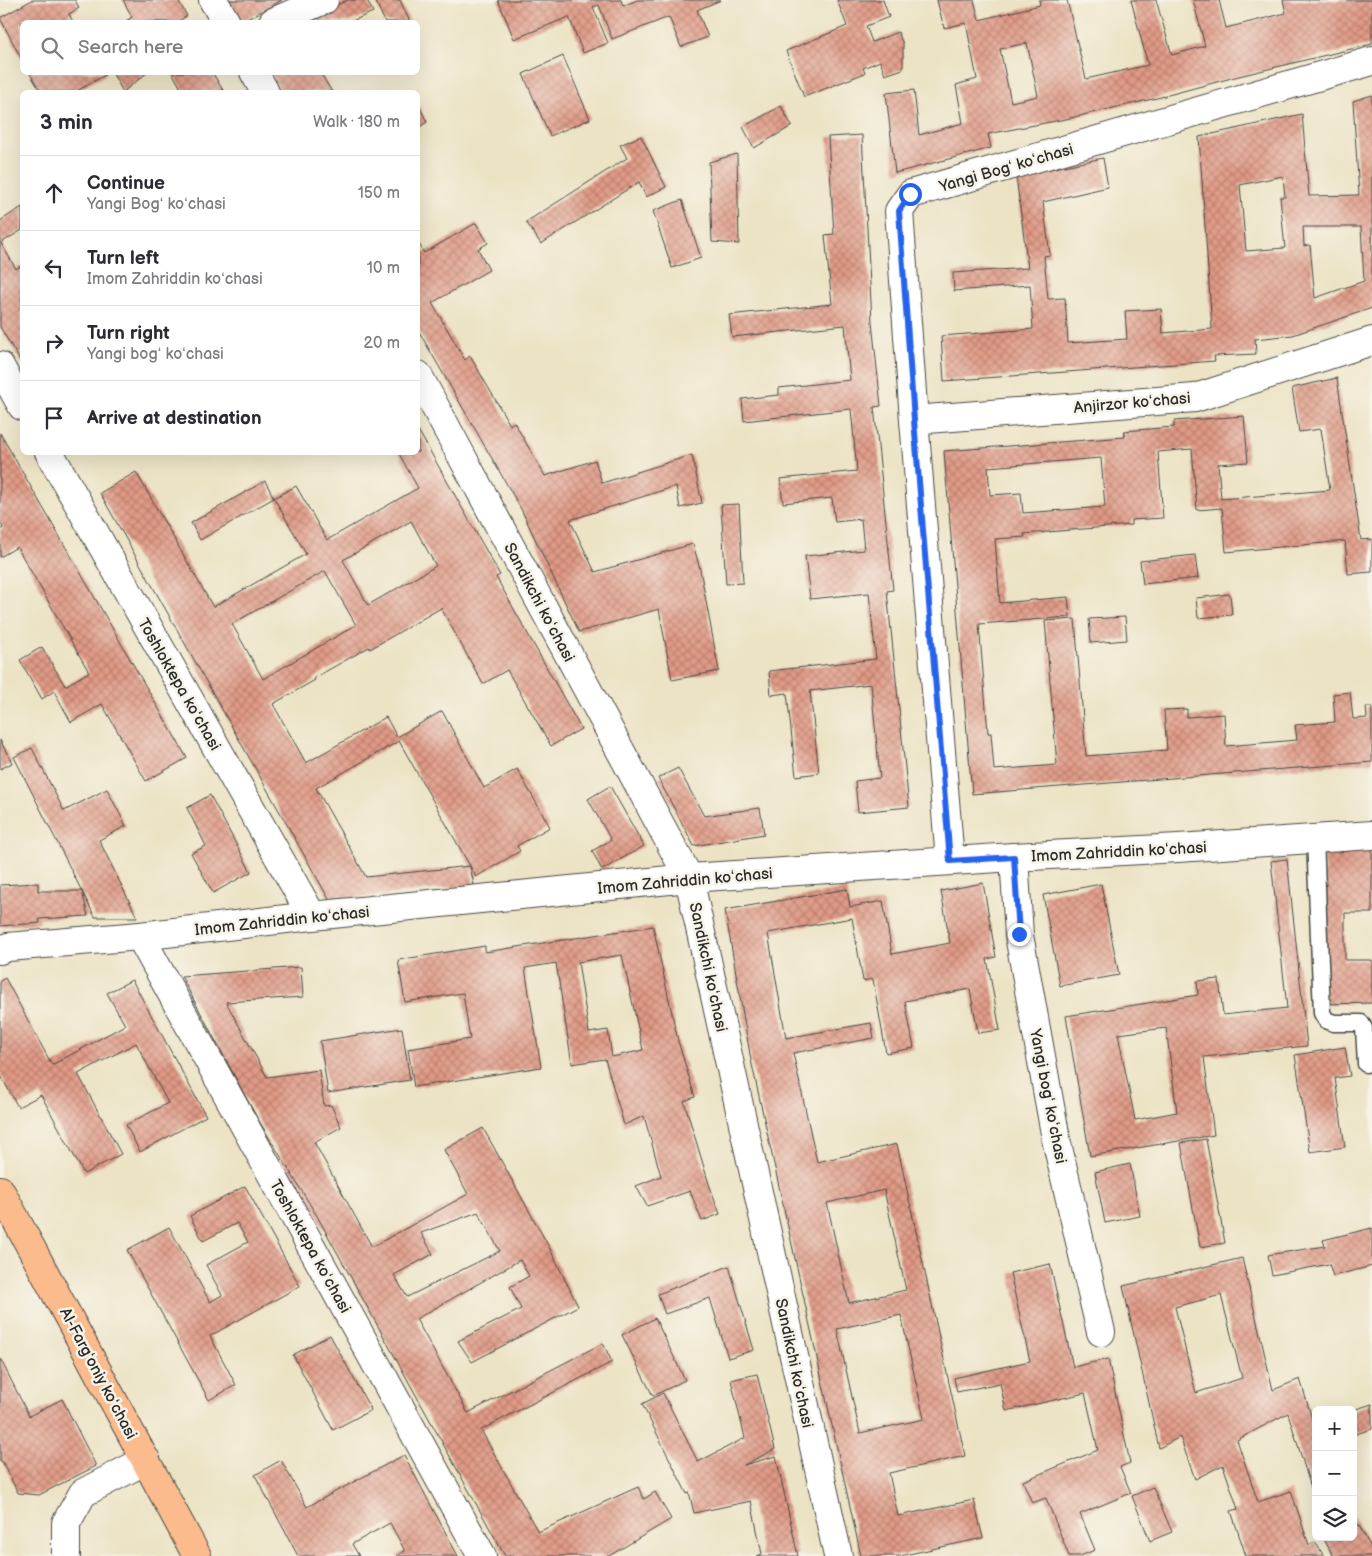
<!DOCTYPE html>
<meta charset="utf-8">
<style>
body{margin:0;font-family:"Balsamiq Sans",sans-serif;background:#f7f7f7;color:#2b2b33}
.controls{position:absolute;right:15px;bottom:15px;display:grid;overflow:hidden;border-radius:8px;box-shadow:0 5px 20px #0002}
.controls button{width:45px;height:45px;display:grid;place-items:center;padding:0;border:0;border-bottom:1px solid #e1e1e2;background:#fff;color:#2b2b33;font:25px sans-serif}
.stop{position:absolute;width:15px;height:15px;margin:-11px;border:4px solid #2563eb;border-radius:50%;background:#fff}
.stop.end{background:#2563eb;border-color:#fff;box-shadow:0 1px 5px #0008}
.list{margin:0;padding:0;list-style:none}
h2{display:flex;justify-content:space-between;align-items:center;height:65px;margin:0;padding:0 20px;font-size:21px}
h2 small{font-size:16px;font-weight:400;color:#7c7c81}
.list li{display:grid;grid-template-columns:32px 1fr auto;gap:15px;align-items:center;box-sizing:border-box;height:75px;padding:0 20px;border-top:1px solid #e1e1e2}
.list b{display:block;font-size:19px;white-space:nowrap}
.list p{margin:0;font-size:16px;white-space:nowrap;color:#7c7c81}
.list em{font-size:16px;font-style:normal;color:#7c7c81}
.icon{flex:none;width:28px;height:28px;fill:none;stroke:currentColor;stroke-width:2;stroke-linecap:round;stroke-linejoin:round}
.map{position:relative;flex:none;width:1372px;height:1556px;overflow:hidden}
.search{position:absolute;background:#fff;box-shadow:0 5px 20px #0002;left:20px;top:20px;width:400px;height:55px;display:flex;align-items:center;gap:12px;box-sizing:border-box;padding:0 18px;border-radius:8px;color:#7c7c81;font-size:19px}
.panel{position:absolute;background:#fff;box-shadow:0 5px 20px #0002;left:20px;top:90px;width:400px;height:365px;border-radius:8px}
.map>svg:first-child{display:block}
</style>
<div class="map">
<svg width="1372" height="1556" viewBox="0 0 1372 1556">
<defs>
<pattern id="building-cross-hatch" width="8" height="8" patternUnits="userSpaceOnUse" patternTransform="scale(1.25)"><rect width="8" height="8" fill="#e19a86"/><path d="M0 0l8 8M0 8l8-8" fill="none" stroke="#b77e6e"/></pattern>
</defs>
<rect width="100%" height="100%" fill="#f7f3e8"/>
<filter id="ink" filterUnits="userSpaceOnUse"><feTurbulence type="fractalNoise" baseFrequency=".02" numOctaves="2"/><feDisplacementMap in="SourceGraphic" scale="10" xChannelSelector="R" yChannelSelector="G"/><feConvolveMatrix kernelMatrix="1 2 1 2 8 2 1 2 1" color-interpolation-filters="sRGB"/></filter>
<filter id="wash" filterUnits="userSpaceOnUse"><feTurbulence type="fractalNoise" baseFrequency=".0096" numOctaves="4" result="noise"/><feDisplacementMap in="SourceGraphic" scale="20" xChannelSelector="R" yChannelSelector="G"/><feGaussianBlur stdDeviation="1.12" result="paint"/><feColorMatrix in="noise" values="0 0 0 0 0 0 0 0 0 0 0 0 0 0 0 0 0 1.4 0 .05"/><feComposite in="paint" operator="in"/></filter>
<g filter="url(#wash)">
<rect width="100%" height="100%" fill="#ece3c5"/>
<g id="blocks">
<g fill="url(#building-cross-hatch)" fill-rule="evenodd">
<path d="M32,0H75L79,8L69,14L73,22H22V60L0,18Z"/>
<path d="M123,0H178L187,16L177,22H125L132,17Z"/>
<path d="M226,0H282L242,22H239Z"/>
<path d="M348,0H367L373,12L350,22H299Z"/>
<path d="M375,0H400L410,22H385Z"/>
<path d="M498,0H621L623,6L637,0H721L697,10L708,37L681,47L669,17L612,39L599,5L593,7L608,43L583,53L569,17L514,39Z"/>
<path d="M837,0H883L889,17L866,26L872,42L898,32L903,44V69L885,75L880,61L863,68L865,73L804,97L786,51L847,26Z"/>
<path d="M937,0H974L979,20L1040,5L1039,0H1067L1086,79L1148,65L1131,0H1156L1172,55L1205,46L1193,0H1219L1226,28L1286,13L1283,0H1372V44L1239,76L1157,98L1066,119L988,134L991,148L895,173L886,93L914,90L919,135L963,123L956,85L977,79L966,23L944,28ZM1027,43L1038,96L1011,102L1000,49Z"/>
<path d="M563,56L590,119L550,136L523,74Z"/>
<path d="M29,72H104L105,75L77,91L78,92H41Z"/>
<path d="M112,72H148L123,92Z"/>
<path d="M172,72H212L224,92H183Z"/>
<path d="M270,72H320L332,92H281Z"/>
<path d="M1372,95V308L1293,335L1255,339L1256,354L1214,356L1215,361L944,381L941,336L1033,329L1030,285L954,291L953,273L1028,268L1016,176L1103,158L1108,187L1043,202L1050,255L1044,256L1048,299L1065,298L1068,343L1127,339L1125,311L1161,309L1163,333L1212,329L1199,137L1302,114L1309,196L1359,195L1353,101ZM1283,176L1285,197H1280L1285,248L1246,251L1240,185ZM1303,227H1361L1364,281L1315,298L1310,245L1304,246Z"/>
<path d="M418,104L427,122L418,128Z"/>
<path d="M781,106L792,126L754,148L743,127Z"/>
<path d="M862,135L872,322L881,406L874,407L893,590L887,591L909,807L858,812L855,781L880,778L871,684L810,691L819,773L796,776L787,693L771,695L769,671L876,659L869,593L810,599L805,556L864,550L861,519L835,522L832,498L783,503L780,479L857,471L851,409L744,421L742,399L779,395V388L850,380L845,325L732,337L729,315L832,304L825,235L834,234L828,137Z"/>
<path d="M641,136L666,187L646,197L639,182L541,244L526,222L627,158L620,145Z"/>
<path d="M737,154L739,244L712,242L709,162Z"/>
<path d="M682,200L701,258L672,268L653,211Z"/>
<path d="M22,207V230L1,243L16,269L22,265V364L0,327V221Z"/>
<path d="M476,223L488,243L478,249L489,270L432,303L465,360L470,356L510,425L514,422L545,476L595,460L602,483L692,455L702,503L680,508L676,486L570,520L595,572L693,544L700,569L719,671L672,680L659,609L579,632L521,509L418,330V242L424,253Z"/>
<path d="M1337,378L1361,540L1372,539V572L1348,574L1345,541L1226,552L1222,508L1197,510L1192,449L1158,452L1163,518L1131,520V525L1024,534L1025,537L995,539L1000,603L1068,597L1070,617L979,624L988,733H991L994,770L1057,765L1045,621L1075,619L1086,756L1167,750L1164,710L1187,709V717L1224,714L1226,746L1297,740L1295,725L1335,722L1333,694L1350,692L1353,719L1367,718L1366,707H1372V762L972,794L944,451L1125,437L1124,431L1174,427V421L1244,416L1248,462L1218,464L1221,499L1330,490L1321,429L1299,432L1292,388ZM1101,458L1105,507L1023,513L1021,493L990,495L988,467Z"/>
<path d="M418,430L500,575L496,577L581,729L551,746L507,670L483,684L441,608L370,649L369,647L314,678L315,680L273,704L306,763L386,717L397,737L442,711L484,788L517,769L550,827L517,846L520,851L476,877L470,866L474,885L330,901L100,493L136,472L213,607L306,554L274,498L296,486L327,540L418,488L398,452H418ZM411,521L436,566L368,605L343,560ZM325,571L356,625L263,679L232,624ZM399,741L470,866L366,877L316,788Z"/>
<path d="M0,433L187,758L146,781L102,704L71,722L54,691L42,699L20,660L42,647L65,686L89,672L17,547L0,557V530L3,528L0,522Z"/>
<path d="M265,481L274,498L200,540L191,523Z"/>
<path d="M739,504L743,583L726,584L721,505Z"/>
<path d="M1195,555L1198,578L1143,584L1140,561Z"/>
<path d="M1230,594L1232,615L1198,618L1196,598Z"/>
<path d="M1125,617L1127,640L1091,643L1089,619Z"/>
<path d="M0,740L12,763L0,769Z"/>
<path d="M32,748L64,811L107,789L126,826L99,840L137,917H95L14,757Z"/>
<path d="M678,768L704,816L760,808L764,834L694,846L658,778Z"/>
<path d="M610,786L644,846L602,870L592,851L611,840L588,799Z"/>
<path d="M210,795L251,872L213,893L191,853L206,846L187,808Z"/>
<path d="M1372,849V913H1345V960H1372V1003L1326,1004L1324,850Z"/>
<path d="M1287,859L1307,1046L1204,1057L1214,1135L1090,1156L1066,1016L1198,995L1197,981L1219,979L1223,1015L1287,1008L1271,861ZM1166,1028L1177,1112L1135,1120L1118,1034Z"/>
<path d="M38,883V891H82L88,916L39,919L40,923L0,926V885Z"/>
<path d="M983,883L996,957L987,959L1000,1030L978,1033L970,989L905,1001L914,1048L886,1053L873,979L863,981L852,918L768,933L786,1038L871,1023L874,1038L793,1053L817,1162L897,1144L965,1456L889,1473L898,1516L974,1500L983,1538L900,1556H861L751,1060L725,910L847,889L850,907L883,901L892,954L950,943L941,891ZM884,1190L906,1290L849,1303L827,1203ZM901,1315L924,1419L860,1433L837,1329Z"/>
<path d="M1101,884L1119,975L1060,986L1043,895Z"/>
<path d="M653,926L678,1041L695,1097L684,1101L709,1184L720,1214L702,1221L690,1191L647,1206L636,1186L661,1176L644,1116L624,1125L605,1059L572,1064L556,963L525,968L541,1067L414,1087L408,1049L470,1039L463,993L405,1002L398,960L485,946V952ZM622,955L643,1050L612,1057L608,1030L589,1033L578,962Z"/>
<path d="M301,967L303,997L226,1002L267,1077L319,1070L324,1106L331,1105L341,1127L314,1142L372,1247L468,1194L444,1150L483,1128L548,1245L578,1306L472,1362L458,1341L521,1309L510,1287L529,1276L520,1260L416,1319L468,1413L603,1343L612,1362L481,1430L538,1532L638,1487L644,1499L655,1492L671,1519L609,1556H505L317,1216L256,1116L181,976ZM478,1212L500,1251L407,1297L394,1275L433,1254L421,1233Z"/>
<path d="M5,978L52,1065L125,1025L107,993L132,980L206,1116L140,1152L126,1125L168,1103L136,1043L78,1074L121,1154L84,1174L41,1095L18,1107L0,1074V981Z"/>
<path d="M402,1028L410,1080L328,1093L320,1041Z"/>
<path d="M1345,1047L1350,1076L1335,1078L1345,1147L1310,1152L1295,1055Z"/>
<path d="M1206,1139L1225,1243L1200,1247L1181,1143Z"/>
<path d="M1130,1164L1140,1216L1105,1223L1095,1172Z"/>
<path d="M245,1186L300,1286L210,1336L236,1385L209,1400L127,1250L169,1227L210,1302L222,1295L206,1265L248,1242L237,1223L203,1241L190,1216Z"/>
<path d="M1372,1228V1266L1333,1276L1329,1264L1272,1275L1268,1255L1325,1246L1323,1240Z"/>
<path d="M1242,1258L1273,1390L1300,1379L1313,1422L1316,1421V1504L1288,1413L1237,1440L1258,1502L1291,1491L1309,1545L1315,1542L1324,1556H1246L1231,1511L1238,1509L1223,1465L1195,1479L1180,1437L1159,1448L1123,1286ZM1221,1295L1242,1378L1196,1393L1175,1307Z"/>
<path d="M1050,1264L1073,1367L1108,1359L1130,1463L1120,1467L1131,1493L1080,1514L1095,1550L1080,1556H1069L1046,1498L1032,1503L1023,1481L1098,1450L1085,1393L1006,1411L1000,1383L957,1392L954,1378L1030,1361L1010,1273Z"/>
<path d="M729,1266L754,1350L728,1358L710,1298L665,1314L658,1294Z"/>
<path d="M655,1318L685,1380L653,1396L622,1335Z"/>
<path d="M330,1335L371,1410L333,1430L293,1355Z"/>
<path d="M0,1358L29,1416L62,1399L96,1466L39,1495L18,1493L2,1461L0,1462Z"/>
<path d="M757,1374L775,1449L744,1465L776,1456L798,1556H757L762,1554L751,1501L694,1513L689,1492L687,1494L642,1404L663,1393L698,1462L745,1438L731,1380Z"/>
<path d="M1372,1404V1429L1353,1435V1410Z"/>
<path d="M404,1455L458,1556H396L405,1551L390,1523L352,1544L359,1556H298L255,1475L281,1460L307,1507Z"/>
<path d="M1153,1487L1172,1532L1150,1541L1132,1496Z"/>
<path d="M1353,1515L1372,1549V1556H1333L1323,1537H1353Z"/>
</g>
</g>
</g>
<g filter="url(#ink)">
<use href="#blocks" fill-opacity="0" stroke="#484742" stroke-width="1"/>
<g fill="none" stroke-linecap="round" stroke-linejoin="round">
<defs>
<path id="service" d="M1315,838L1322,1013L1326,1020L1334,1023H1361L1364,1028L1366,1064"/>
<g id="minor">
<path d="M213,0L226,22"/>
<path d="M273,22L324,0"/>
<path d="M254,72L265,92"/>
<path d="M0,366L22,406"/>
<path d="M418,375L689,878L838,1556"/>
<path d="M914,420L1195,398L1372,341"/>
<path d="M49,452L312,916"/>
<path d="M1014,857L1019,935L1056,1139L1101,1332"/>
<path d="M950,861L914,420L899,211L911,194L1372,61"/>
<path d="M140,936L482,1556"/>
<path d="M0,950L8,947L140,936L312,916L689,878L1014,857L1178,848L1372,835"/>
<path d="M66,1556V1523L83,1493L146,1460"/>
</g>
<path id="primary" d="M0,1190L197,1556"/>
</defs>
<use href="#service" stroke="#484742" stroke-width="19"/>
<use href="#minor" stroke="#484742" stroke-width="30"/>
<use href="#primary" stroke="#484742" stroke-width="30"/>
<use href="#service" stroke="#fff" stroke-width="16"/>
<use href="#minor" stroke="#fff" stroke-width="28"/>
<use href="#primary" stroke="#fbbb8d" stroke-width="28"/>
</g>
</g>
<g fill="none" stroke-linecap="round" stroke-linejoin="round" filter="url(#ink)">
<path stroke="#2563eb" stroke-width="6" d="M910,194L899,211L914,420L950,861L1014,857L1019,934"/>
</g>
<g text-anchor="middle" stroke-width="5" stroke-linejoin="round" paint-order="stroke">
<g font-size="16" fill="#2b2b2b" stroke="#f7f3e8">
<text transform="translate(1006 167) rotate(-16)" y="6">Yangi Bogʻ koʻchasi</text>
<text transform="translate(1132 402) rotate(-5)" y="6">Anjirzor koʻchasi</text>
<text transform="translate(540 602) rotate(62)" y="6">Sandikchi koʻchasi</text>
<text transform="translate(180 684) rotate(60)" y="6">Toshloktepa koʻchasi</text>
<text transform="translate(1119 851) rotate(-3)" y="6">Imom Zahriddin koʻchasi</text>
<text transform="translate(685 880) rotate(-5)" y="6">Imom Zahriddin koʻchasi</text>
<text transform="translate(282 920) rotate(-6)" y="6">Imom Zahriddin koʻchasi</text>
<text transform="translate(709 967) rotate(78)" y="6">Sandikchi koʻchasi</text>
<text transform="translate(1049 1096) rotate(79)" y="6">Yangi bogʻ koʻchasi</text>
<text transform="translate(311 1246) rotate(61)" y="6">Toshloktepa koʻchasi</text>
<text transform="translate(795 1363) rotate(78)" y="6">Sandikchi koʻchasi</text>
<text transform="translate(99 1373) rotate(62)" y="6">Al-Fargʻoniy koʻchasi</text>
</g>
</g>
</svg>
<div class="controls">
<button>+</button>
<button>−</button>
<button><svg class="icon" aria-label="layers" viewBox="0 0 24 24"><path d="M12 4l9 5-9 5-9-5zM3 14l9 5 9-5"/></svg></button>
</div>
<div class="stop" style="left:910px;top:194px"></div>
<div class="stop end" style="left:1019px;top:934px"></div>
<div class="search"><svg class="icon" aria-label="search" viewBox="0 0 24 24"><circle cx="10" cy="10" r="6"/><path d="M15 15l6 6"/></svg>Search here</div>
<section class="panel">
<h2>3 min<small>Walk · 180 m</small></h2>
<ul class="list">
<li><svg class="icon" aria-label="ahead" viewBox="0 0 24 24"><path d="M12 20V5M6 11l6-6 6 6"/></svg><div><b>Continue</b><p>Yangi Bogʻ koʻchasi</p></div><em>150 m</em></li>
<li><svg class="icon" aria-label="left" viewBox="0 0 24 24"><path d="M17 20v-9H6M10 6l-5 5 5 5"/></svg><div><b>Turn left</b><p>Imom Zahriddin koʻchasi</p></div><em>10 m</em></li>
<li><svg class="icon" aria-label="right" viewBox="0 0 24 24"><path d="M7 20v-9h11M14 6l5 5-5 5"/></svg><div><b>Turn right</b><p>Yangi bogʻ koʻchasi</p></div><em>20 m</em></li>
<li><svg class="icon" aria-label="arrive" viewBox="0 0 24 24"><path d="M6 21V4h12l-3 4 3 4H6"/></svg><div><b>Arrive at destination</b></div></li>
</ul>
</section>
</div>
